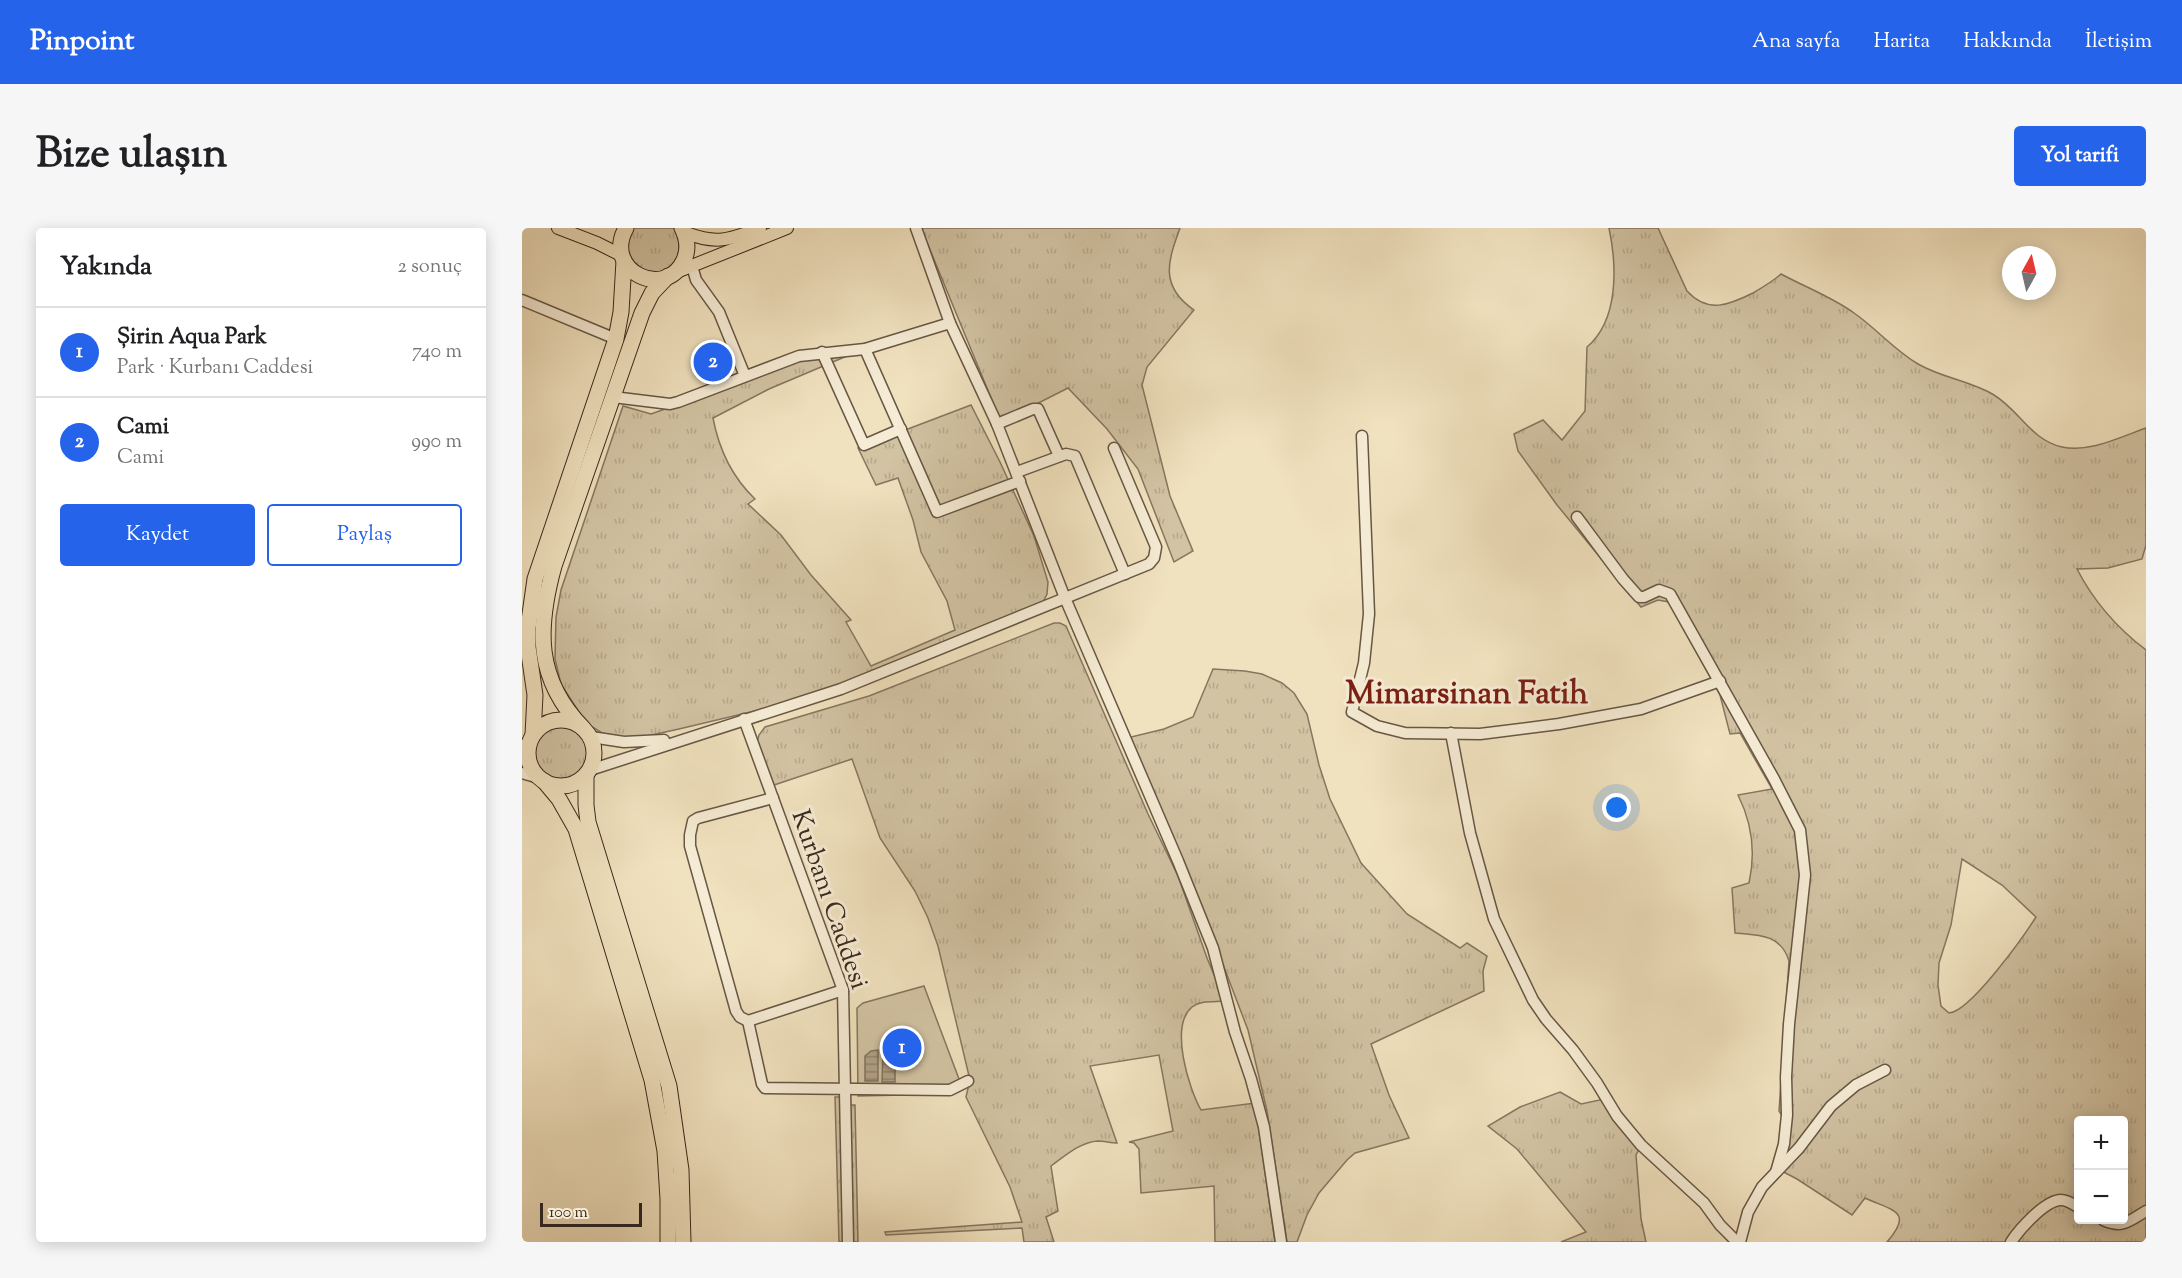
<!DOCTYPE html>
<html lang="tr">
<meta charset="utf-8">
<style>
body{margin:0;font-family:"Sorts Mill Goudy",serif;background:#f6f6f6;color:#202124}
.controls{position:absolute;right:18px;bottom:18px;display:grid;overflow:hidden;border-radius:6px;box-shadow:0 3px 15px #0003}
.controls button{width:54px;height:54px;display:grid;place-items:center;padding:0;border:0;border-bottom:2px solid #e0e0e0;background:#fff;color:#202124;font:30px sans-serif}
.compass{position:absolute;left:1480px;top:18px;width:54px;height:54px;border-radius:50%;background:#fff;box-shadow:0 3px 15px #0003;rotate:8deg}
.scale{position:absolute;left:18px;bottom:15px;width:102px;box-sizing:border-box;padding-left:6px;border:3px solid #39291c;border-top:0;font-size:16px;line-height:21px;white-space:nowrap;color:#39291c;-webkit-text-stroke:4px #f6ecd5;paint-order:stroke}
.you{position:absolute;left:1095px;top:580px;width:21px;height:21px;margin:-15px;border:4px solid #fff;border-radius:50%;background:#1a73e8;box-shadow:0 0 0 9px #1a73e833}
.badge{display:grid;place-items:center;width:39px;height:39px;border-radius:50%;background:#2563eb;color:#fff;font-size:20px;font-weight:700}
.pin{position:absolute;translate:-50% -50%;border:3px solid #fff;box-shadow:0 2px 6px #0006}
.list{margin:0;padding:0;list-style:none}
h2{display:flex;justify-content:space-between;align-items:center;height:78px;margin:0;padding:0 24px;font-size:26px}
h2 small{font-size:20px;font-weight:400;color:#757577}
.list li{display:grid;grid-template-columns:39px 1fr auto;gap:18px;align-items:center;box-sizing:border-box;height:90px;padding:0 24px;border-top:2px solid #e0e0e0}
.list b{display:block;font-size:22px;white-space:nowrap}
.list p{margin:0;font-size:20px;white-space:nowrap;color:#757577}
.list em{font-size:20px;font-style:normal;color:#757577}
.actions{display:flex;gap:12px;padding:18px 24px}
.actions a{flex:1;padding:14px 0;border:2px solid #2563eb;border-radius:6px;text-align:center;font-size:21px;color:#2563eb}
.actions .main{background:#2563eb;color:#fff}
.map{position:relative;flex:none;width:1624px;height:1014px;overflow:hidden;border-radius:6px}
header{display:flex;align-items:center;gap:36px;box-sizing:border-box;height:84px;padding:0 30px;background:#2563eb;color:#fff}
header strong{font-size:28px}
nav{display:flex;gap:33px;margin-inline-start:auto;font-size:21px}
.intro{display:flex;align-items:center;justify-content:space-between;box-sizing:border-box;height:144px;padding:0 36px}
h1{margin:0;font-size:42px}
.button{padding:15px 27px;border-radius:6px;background:#2563eb;color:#fff;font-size:21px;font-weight:700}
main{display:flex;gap:36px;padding:0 36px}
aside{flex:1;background:#fff;border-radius:6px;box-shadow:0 3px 15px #0003}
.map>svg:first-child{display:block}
</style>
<header>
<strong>Pinpoint</strong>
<nav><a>Ana sayfa</a><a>Harita</a><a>Hakkında</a><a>İletişim</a></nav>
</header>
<div class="intro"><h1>Bize ulaşın</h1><a class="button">Yol tarifi</a></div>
<main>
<aside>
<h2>Yakında<small>2 sonuç</small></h2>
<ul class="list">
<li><span class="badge">1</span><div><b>Şirin Aqua Park</b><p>Park · Kurbanı Caddesi</p></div><em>740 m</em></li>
<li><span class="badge">2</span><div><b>Cami</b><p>Cami</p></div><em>990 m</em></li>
</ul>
<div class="actions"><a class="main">Kaydet</a><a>Paylaş</a></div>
</aside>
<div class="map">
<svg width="1624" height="1014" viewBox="0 0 1624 1014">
<defs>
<pattern id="grass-tufts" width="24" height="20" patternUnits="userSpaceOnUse" patternTransform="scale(1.5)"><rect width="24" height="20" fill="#d2c3a3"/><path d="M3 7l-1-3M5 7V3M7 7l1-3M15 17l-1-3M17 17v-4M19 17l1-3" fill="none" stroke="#b5a88c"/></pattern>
<pattern id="water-rules" width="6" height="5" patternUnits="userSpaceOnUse" patternTransform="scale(1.5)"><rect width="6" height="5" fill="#b2a388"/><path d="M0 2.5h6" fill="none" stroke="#92856e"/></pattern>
</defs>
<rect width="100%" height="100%" fill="#f1e2bf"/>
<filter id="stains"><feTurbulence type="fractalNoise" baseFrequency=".00333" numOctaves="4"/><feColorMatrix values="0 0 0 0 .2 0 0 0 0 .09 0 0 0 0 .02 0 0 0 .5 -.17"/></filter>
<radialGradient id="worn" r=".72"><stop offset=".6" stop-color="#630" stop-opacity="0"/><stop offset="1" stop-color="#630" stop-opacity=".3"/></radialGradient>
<g fill="url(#grass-tufts)" stroke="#867660" stroke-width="1.5" fill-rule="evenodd">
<path d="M111,0H152C163,18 156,47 130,45C125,45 118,40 113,38L104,21Z"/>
<path d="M399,0H658C646,33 637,58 672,82L625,139L620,157L648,268L671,323L652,334L616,241L585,201L546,160L479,194Z"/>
<path d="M1087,0H1136L1165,63C1186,86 1207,77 1231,65C1241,59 1250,54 1259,46C1283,59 1310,69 1332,85C1355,101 1371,121 1396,136C1420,150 1449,153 1472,167C1498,183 1509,212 1540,219C1568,225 1598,209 1624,200V317L1620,331L1586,340L1555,341C1572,374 1595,400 1624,422V1014H1365C1392,983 1371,983 1343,970L1330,987L1275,951L1250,938L1256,923L1261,889L1257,883L1267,733C1259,706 1236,707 1213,705L1210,660L1227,655C1234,624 1230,595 1216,567L1250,561L1218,505L1208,506L1198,467L1147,374L1136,372L1119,379L1035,277L996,223L992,206L1021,192L1040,212L1063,183L1065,119C1097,92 1095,38 1087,0ZM1440,631L1480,657L1514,689C1502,708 1448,784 1427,785L1419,778L1416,757L1417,735L1429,697ZM1556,892H1602V992H1556Z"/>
<path d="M325,128L247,161L191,190C197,222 210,249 233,271L226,276L259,307L289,347L329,392L324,394L349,438L433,402L425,373L399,324L391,292L376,250L354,257L336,220L449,177L478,234L512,308L526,354L525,366L521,374L324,456L258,477L157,501L125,508L97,509L80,505L64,495L39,456L33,431L34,389L39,362L101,178L129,186L202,160L266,132Z"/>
<path d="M532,395H538L544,398L626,586L656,648L685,730L703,773C692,774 679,772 670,779C647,798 667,861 679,882L733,875L753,1014H693L692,958L619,965L617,921L612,915L607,914L651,903L637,827L568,838L595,915C589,915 582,913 576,913C558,914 543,928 529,938L536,983L524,989L532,1014H502L500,1000L364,1007L363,1004L500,994L488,959L444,869L448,852L416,718L406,690L393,663L358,610L330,531L252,557L235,514L237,507L243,499L347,468Z"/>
<path d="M691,441L723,443L740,446L760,455L772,465L785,486L797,537L808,571L839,635L885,686L938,720L945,715L965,728L961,743L962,763L849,816L867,867L887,910L833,925L825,932L797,965L785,987L775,1014H765L745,883L726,802L684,692L605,510L642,501L671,489Z"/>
<circle cx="39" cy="525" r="29"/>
<path d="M1038,864L1059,876L1087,870L1120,916L1114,927L1119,991L1124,1014H1039L1064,1004L995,921L966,898L998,879Z"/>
<path d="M313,869H320L323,1014H317Z"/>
<path d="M327,877H333L336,1014H330Z"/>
</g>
<path fill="#d2c3a3" stroke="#867660" stroke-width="1.5" d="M402,758L440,859L429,866L336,868L335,780L341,775Z"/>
<g fill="url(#water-rules)" stroke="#82725d" stroke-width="1.5">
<path d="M356,822V853H343V828L349,823Z"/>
<path d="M361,823L368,824L373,828V854H360Z"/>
</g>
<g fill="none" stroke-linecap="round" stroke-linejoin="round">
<defs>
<g id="minor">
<path d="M394,0L428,95L475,196L543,370L656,633L691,720L713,804L729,851L742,899L759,1014"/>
<path d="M170,38L174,52L197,84L223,148"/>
<path d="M0,72L94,111"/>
<path d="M343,121L415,284L498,253"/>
<path d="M300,124L342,217L379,201"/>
<path d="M91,169L148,176L156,174L277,128L343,121L428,95"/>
<path d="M475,196L511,181H516L537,228"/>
<path d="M840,208L847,386L842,435L830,484L855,498L883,505L958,506L1037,496L1119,481L1198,453"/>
<path d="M495,244L544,226L553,228L603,346"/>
<path d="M1055,289L1101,351L1117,369H1122L1137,362L1148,366L1252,551L1278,602L1283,647L1267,796L1264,849L1265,887L1262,916L1254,944"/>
<path d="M222,491L321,762L326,1014"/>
<path d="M929,505L948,605L972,691L1011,772L1024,791L1051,822L1075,855L1095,888L1119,917L1182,975L1198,997L1215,1014"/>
<path d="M69,509L102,514L142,512"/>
<path d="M0,518L8,513"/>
<path d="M68,542L319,461L627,336L632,330L634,319L592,220"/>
<path d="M0,545L17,550"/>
<path d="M321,762L226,793L240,856L243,860L428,862L446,853"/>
<path d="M226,793L218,789L214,783L168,618V607L171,593L176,590L251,570"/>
<path d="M1581,992C1601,1001 1607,993 1624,983"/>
<path d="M1218,1014L1226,984L1240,959L1277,920L1309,878L1334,857L1363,842"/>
<path d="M1489,1014C1497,1002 1523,972 1539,972C1545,972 1551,976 1556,979"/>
</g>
<g id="major">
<path d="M36,0L75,15L99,27"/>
<path d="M162,4C193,17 208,12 238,0"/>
<path d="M152,45L265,0"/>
</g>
<g id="highway">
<path d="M104,0C80,43 144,73 162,32C167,21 165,10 160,0"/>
<circle cx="39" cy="525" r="33"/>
<path d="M61,500C13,451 15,400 32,338L120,85L130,65L146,48"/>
<path d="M11,507L13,467L6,419V400L13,351L94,111L99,84L102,33"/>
<path d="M64,547V577L66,594L147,858L159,942L161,1014"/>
<path d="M22,553L37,571L54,601L130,852L143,923L146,971V1014"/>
</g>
</defs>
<use href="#minor" stroke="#675745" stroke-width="13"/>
<use href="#major" stroke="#39291c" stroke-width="14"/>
<use href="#highway" stroke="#39291c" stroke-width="17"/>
<use href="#minor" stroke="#f6ecd5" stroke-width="10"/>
<use href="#major" stroke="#f1e2bf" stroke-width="12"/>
<use href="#highway" stroke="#f1e2bf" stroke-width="15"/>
</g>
<g text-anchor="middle" stroke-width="6" stroke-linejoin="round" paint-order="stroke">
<g font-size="26" fill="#39291c" stroke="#f6ecd5">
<text transform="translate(309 671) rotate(71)" y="9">Kurbanı Caddesi</text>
</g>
<g font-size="32" font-weight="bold" fill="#7a1f14" stroke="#f6ecd5">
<text x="945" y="475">Mimarsinan Fatih</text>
</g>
</g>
<rect width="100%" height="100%" filter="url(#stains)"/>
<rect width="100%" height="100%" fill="url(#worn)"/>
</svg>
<div class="controls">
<button>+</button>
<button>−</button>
</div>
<svg class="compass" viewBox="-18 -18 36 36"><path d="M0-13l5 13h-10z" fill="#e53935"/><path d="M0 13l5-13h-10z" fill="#757577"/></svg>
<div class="scale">100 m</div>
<div class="you"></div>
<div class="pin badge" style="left:380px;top:820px">1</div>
<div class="pin badge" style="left:191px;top:134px">2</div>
</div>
</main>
